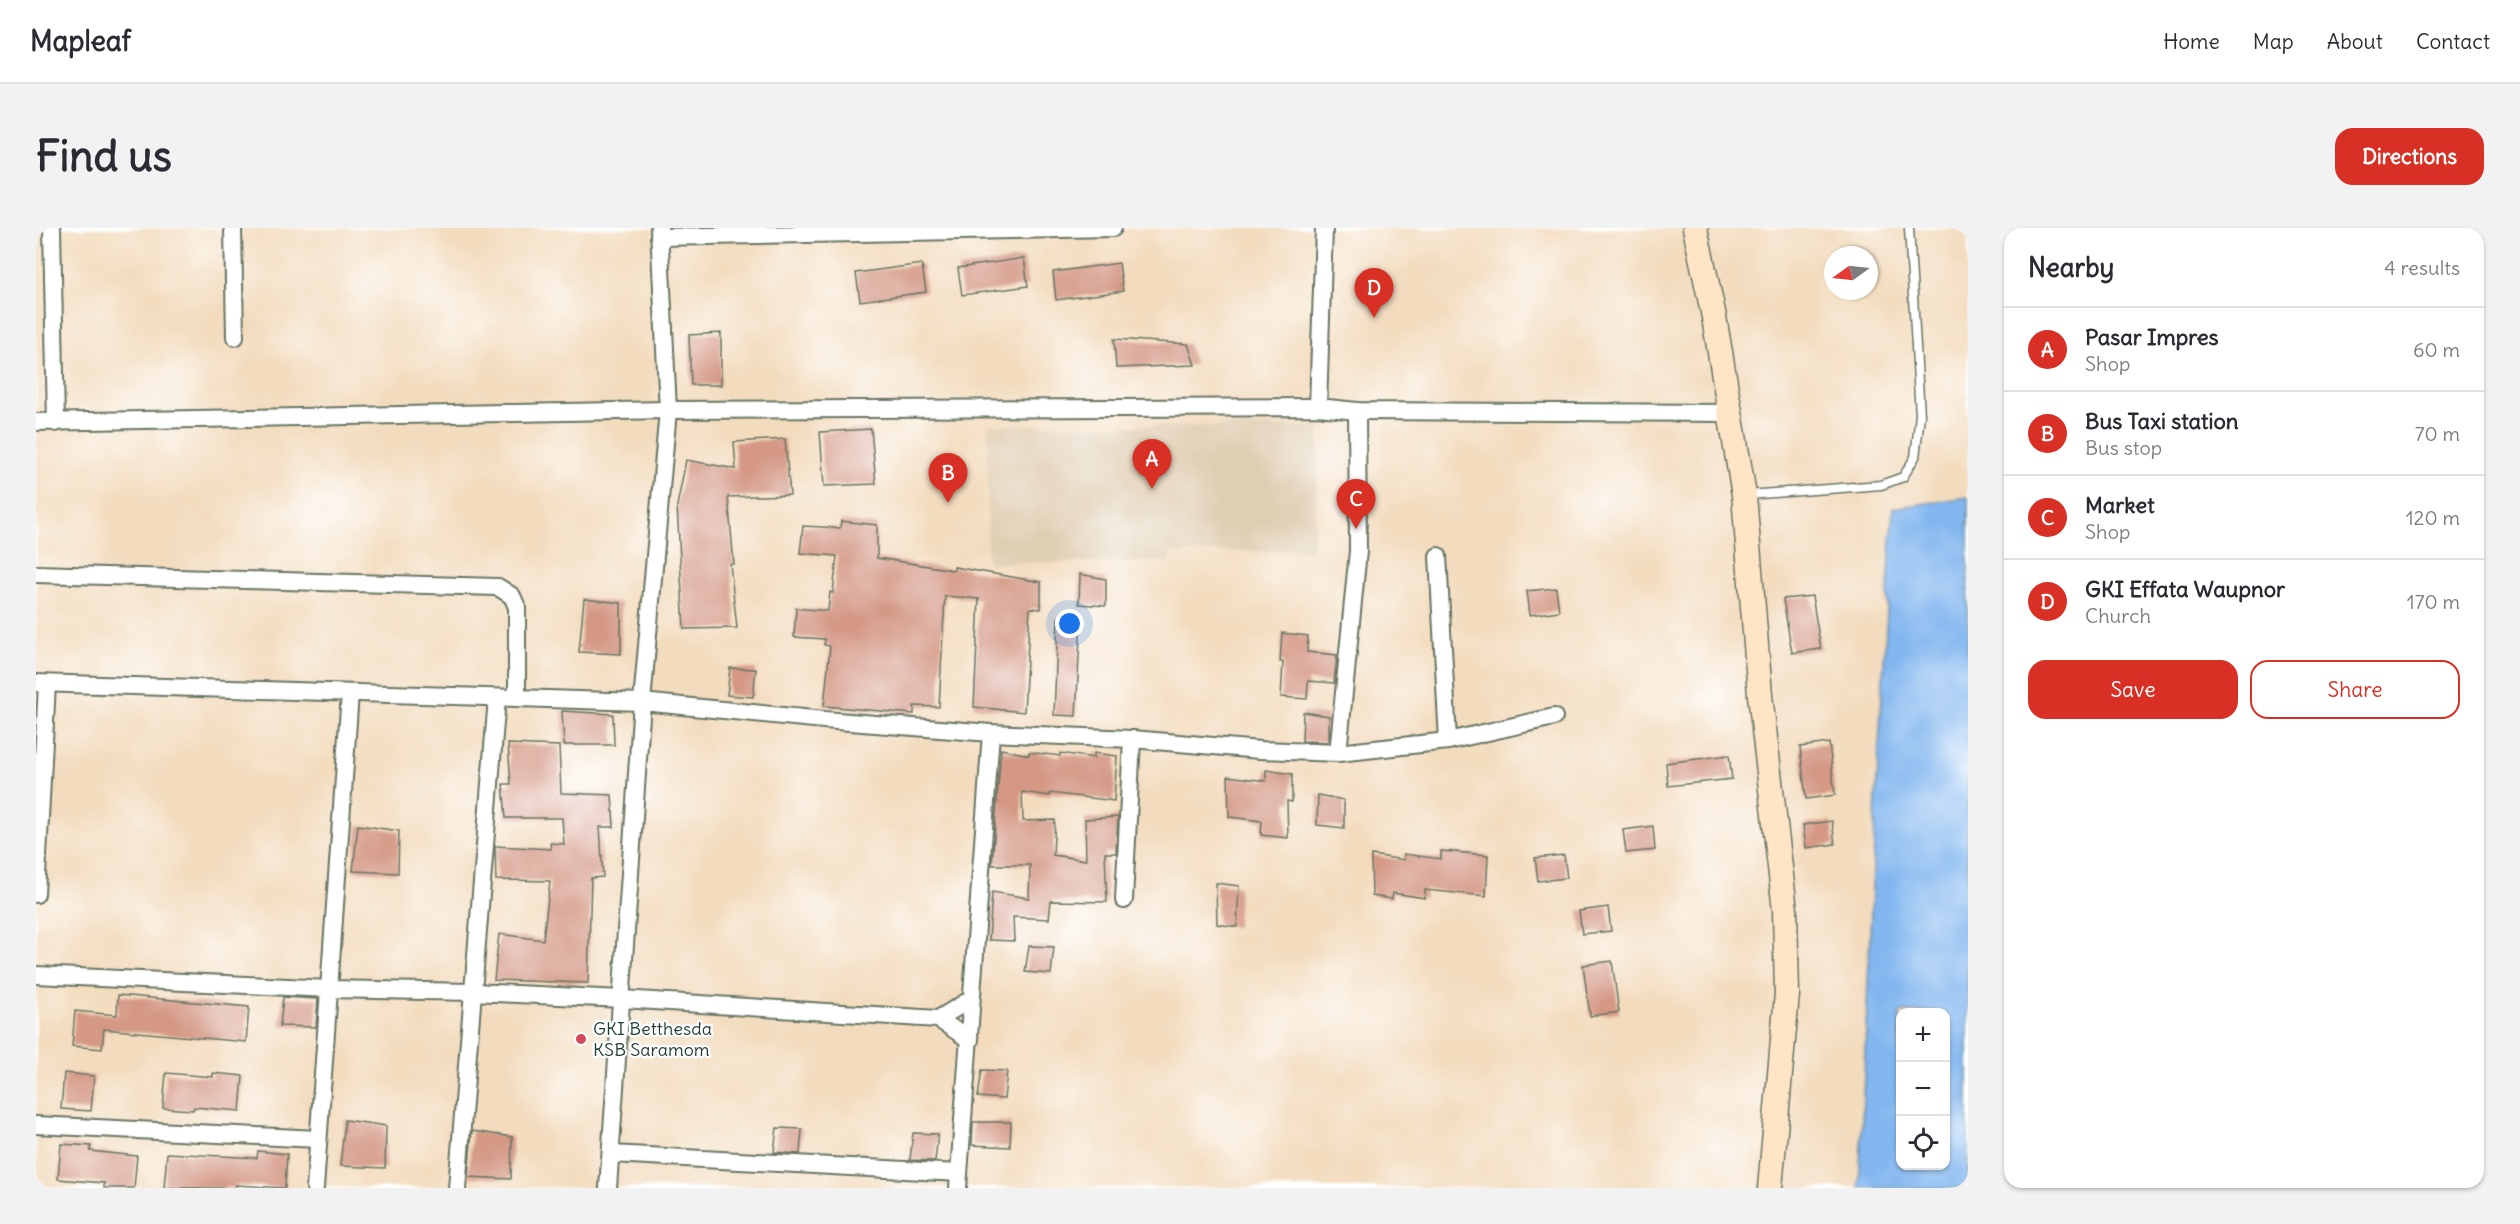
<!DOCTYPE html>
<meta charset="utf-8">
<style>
body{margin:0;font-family:Delius,sans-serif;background:#f2f2f3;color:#2b2b33}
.controls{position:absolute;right:18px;bottom:18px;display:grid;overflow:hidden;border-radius:12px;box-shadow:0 2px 4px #0004}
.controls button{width:54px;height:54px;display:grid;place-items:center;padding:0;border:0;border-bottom:2px solid #e1e1e2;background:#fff;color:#2b2b33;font:30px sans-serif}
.compass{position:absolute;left:1788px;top:18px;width:54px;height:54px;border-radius:50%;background:#fff;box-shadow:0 2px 4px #0004;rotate:255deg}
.you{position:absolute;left:1034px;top:396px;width:21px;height:21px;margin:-15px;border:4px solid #fff;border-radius:50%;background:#1a73e8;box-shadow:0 0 0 9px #1a73e833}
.badge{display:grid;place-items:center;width:39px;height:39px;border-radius:50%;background:#d93025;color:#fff;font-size:20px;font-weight:700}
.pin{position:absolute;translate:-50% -50px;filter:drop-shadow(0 2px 3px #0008)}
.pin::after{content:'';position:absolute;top:32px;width:21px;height:18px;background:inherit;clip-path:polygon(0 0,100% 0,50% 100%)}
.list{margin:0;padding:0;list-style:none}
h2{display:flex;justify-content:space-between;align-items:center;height:78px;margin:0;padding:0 24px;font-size:26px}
h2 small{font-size:20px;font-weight:400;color:#7c7c81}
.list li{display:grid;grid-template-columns:39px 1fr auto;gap:18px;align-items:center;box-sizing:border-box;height:84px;padding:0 24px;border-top:2px solid #e1e1e2}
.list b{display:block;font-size:22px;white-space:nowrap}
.list p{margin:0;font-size:20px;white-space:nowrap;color:#7c7c81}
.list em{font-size:20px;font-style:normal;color:#7c7c81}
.actions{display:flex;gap:12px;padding:18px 24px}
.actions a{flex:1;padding:14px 0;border:2px solid #d93025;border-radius:18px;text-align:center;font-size:21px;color:#d93025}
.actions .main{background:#d93025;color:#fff}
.icon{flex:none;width:33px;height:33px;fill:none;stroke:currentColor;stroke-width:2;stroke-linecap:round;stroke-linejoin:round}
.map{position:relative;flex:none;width:1932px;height:960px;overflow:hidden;border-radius:18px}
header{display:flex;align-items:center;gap:36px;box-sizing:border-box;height:84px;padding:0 30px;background:#fff;border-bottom:2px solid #e1e1e2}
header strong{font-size:28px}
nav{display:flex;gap:33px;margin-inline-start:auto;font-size:21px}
.intro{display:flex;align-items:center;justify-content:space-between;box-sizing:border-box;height:144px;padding:0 36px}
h1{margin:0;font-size:42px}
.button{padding:15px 27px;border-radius:18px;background:#d93025;color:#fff;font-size:21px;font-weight:700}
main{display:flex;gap:36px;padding:0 36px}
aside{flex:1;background:#fff;border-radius:18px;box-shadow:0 2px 4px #0004}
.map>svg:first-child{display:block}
</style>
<header>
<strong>Mapleaf</strong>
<nav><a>Home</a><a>Map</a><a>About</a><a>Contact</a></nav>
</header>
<div class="intro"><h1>Find us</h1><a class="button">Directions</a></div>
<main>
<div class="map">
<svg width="1932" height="960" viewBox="0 0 1932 960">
<rect width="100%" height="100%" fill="#fff"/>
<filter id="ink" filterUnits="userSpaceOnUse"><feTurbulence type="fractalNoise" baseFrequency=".0167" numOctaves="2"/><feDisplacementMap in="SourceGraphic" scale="12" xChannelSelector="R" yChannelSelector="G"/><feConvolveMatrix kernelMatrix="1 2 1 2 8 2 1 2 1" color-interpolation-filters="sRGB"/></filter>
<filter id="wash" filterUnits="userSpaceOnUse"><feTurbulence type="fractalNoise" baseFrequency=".008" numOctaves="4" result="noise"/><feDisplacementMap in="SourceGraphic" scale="24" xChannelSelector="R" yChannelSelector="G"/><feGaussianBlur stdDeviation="1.35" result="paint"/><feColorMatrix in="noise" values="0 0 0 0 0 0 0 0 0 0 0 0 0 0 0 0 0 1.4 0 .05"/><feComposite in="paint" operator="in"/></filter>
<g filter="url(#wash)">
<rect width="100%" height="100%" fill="#f3dcbe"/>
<path fill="#e0ceb2" d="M952,197L1284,199L1277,322L1135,325L1133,334L953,335L951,329Z"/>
<path fill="#81b6ef" stroke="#507a92" stroke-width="1.5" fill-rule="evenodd" d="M1932,269V960H1823L1840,569L1857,280ZM1864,784H1910V938H1864Z"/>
<g id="blocks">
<g fill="#d49885">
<path d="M988,30L992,58L926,67L922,40Z"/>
<path d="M1083,35L1087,63L1020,72L1017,44Z"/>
<path d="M886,36L890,64L824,73L820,45Z"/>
<path d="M685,105V157H655L653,107Z"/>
<path d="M1078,111L1152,116L1159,137L1080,140Z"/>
<path d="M835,201L840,256L788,258L784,204Z"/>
<path d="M749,211L754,267L692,269L698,336H694L701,400L648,401L641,278L650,232L700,241L698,214Z"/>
<path d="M805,293L841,297V330L918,342V339L1005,354V381L994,380L988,484L938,479L943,371L909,368L903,479L878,478V486L788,478L794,418L788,417L789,411L758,409L760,380L792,383L794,364L797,365L801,328L764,325L767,298L804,300Z"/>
<path d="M1044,346L1070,351V378L1043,376Z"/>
<path d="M1520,360L1523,383L1494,387L1491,363Z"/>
<path d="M1776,368L1785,421L1756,425L1747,371Z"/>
<path d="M548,371L585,375V426L543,424Z"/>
<path d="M1045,389L1040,488L1018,487L1022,390Z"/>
<path d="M1246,405L1272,408L1271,424L1301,427L1298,455L1272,453L1271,471L1245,469L1247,434H1244Z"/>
<path d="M694,440L720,441L717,469L691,467Z"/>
<path d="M526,483L577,486L578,517H528Z"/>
<path d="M1267,484L1293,488V514L1266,513Z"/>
<path d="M1793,515L1799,567L1770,571L1764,519Z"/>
<path d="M472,516L523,518L525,565L576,567L578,599H564L567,649L555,650L552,755L458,752L463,706L507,712L514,653L460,652L459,618L515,621L514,615L528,616L526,590H470L467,556H475Z"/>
<path d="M965,521L993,527V524L1024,528V525L1058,530V525L1081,528L1078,573L1014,565V568L986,564L987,593L1019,592L1017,627L1050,632L1049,591L1082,589L1080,625H1069L1071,674L1015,673L1013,691L977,689L978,713L953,712L956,664L993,670L994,637H956Z"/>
<path d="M1693,527L1696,551L1632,558L1630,535Z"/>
<path d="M1230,542L1256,546V574L1251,573L1252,610L1225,607L1226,593L1193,589L1192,548L1230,553Z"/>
<path d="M1282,567L1308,572V600L1281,597Z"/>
<path d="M1796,593L1799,616L1770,620L1767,597Z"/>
<path d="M322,597L363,603L362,645L317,643Z"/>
<path d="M1617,598L1619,622L1590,625L1587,602Z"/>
<path d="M1405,623L1452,627L1450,668L1389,662V670L1357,665L1356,671L1336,668L1335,627L1368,632V626L1405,631Z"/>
<path d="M1528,627L1531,650L1502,653L1499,630Z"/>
<path d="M1180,655L1203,658L1201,699L1181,696Z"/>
<path d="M1572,679L1575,703L1546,706L1543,683Z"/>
<path d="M993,718L1018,719L1015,746L989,744Z"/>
<path d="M1576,733L1583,784L1554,788L1547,737Z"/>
<path d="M82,767L213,779L210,814L68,801L66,821L36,818L39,783L81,787Z"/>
<path d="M247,769L282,771L280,799L244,798Z"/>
<path d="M946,842L971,843L968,871L942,869Z"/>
<path d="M28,845L58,848L55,883L25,881Z"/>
<path d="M130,845L177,849V845L207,848L204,883L158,879L157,882L127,880Z"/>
<path d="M309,892L350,898L349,940L304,938Z"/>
<path d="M937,894H975L974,919L936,917Z"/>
<path d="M741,900L766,901L764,926L738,924Z"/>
<path d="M436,903L476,909L475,951L432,949Z"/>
<path d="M877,905L902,906L899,933L874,932Z"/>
<path d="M25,916L55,918L54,923L101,928L98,960H68V955L22,951Z"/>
<path d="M222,923L251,926L249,960L200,957L199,960H128L131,925L221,930Z"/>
</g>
</g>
</g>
<g filter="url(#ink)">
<use href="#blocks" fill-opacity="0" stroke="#697564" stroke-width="1.5"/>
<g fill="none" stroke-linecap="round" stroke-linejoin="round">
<defs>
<path id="lane" d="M1711,267L1845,257L1867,249L1879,229L1884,187L1873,0"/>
<g id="street">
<path d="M16,0L20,195"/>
<path d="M197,0L199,109"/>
<path d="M623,9L1077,0"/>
<path d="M1282,179L1288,0"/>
<path d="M0,194L632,182L1282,179L1321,183L1695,185"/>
<path d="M1402,328L1412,513"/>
<path d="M0,346L462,359L476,368L481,379V470"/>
<path d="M0,455L606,474L788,492L955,505L1096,511L1224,522L1302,525L1412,513L1518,489"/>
<path d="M1302,525L1322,323L1321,183"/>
<path d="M0,666L11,456"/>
<path d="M1088,672L1096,511"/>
<path d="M0,747L293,761L436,764L586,771L902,791L934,812"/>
<path d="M902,791L935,771"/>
<path d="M0,897L282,911"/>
<path d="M576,926L923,945"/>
<path d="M279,960L314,465"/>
<path d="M421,960L461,470"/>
<path d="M572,960L606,474L632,182L623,0"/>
<path d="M922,960L955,505"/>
</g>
<path id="secondary" d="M1659,0L1678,89L1708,267L1724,467L1749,682L1751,766L1734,960"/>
</defs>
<use href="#lane" stroke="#697564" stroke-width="11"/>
<use href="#street" stroke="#697564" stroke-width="20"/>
<use href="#secondary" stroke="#697564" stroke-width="27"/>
<use href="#lane" stroke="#fff" stroke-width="8"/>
<use href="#street" stroke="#fff" stroke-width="16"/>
<use href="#secondary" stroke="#ffe4c6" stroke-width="24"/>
</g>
</g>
<circle fill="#d1495b" stroke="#fff" stroke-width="2" cx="545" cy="811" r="6"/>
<g text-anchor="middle" stroke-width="4.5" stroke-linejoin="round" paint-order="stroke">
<g font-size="18" fill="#1f3d34" stroke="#fff" text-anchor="start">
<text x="557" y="807">GKI Betthesda<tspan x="557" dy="21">KSB Saramom</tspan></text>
</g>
</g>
</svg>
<div class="controls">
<button>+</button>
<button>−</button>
<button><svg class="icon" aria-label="locate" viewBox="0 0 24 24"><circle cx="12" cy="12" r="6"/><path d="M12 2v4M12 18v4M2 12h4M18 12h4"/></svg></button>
</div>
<svg class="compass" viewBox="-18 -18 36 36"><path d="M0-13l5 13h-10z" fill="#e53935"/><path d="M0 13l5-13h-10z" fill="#7c7c81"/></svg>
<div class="you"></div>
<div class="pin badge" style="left:1116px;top:261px">A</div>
<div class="pin badge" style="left:912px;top:275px">B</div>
<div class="pin badge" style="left:1320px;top:301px">C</div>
<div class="pin badge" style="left:1338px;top:90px">D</div>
</div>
<aside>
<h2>Nearby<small>4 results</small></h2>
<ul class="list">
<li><span class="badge">A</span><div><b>Pasar Impres</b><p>Shop</p></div><em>60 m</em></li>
<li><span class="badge">B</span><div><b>Bus Taxi station</b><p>Bus stop</p></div><em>70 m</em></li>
<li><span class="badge">C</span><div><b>Market</b><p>Shop</p></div><em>120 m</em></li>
<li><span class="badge">D</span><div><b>GKI Effata Waupnor</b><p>Church</p></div><em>170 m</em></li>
</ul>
<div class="actions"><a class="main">Save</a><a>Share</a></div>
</aside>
</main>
